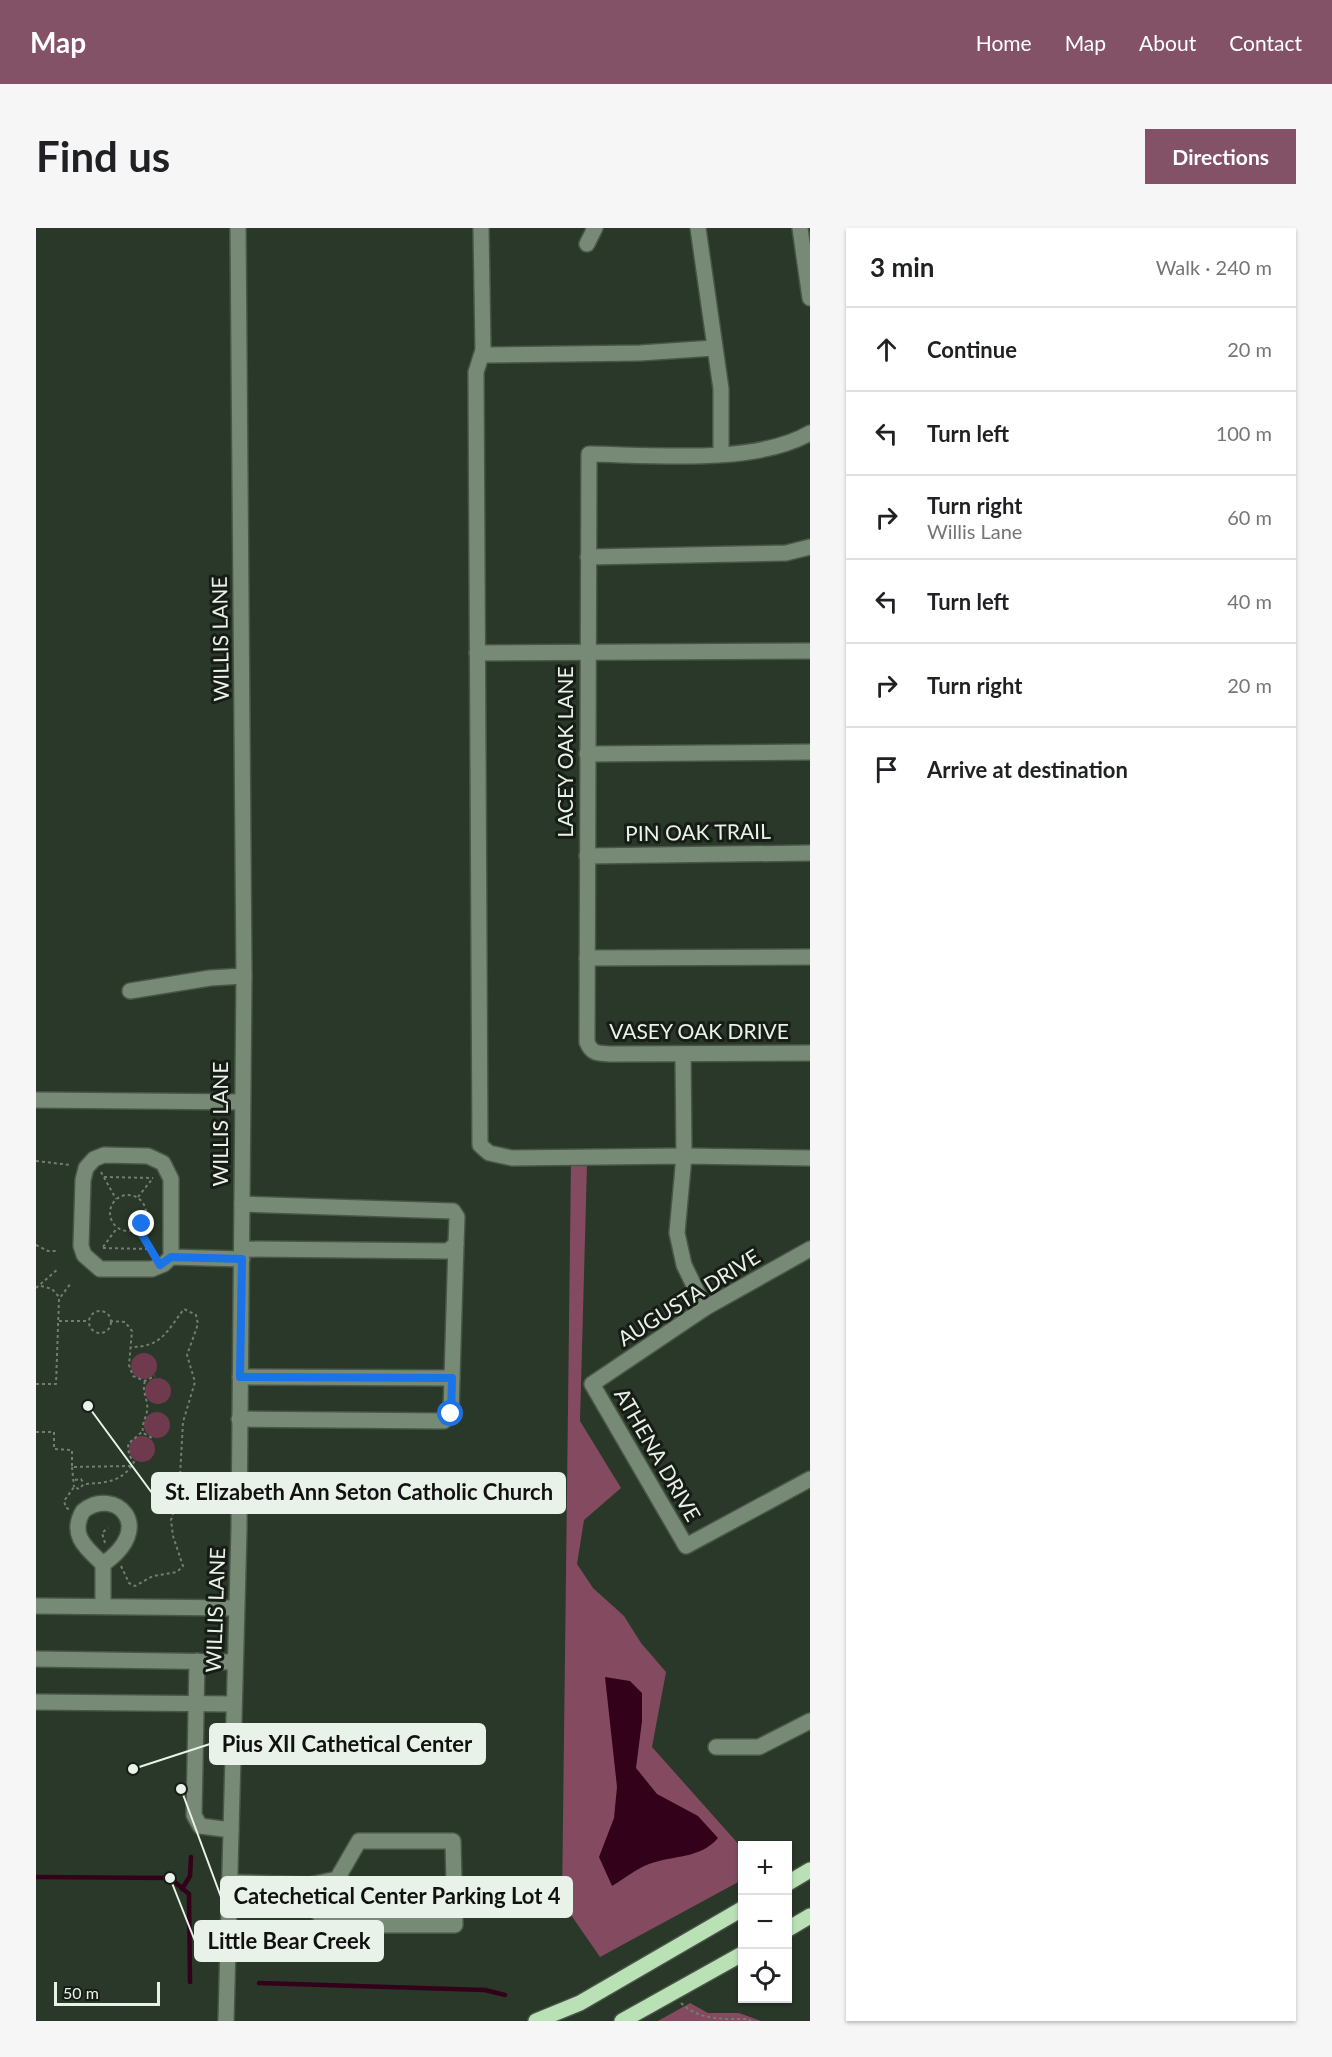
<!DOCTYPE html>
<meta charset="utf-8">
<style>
body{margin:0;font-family:Lato,sans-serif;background:#f6f6f6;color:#202124}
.controls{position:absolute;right:18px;bottom:18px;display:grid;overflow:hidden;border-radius:0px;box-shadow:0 2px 4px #0004}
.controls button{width:54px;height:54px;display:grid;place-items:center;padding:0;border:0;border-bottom:2px solid #e0e0e0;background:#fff;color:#202124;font:30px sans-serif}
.scale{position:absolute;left:18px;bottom:15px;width:106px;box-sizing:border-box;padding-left:6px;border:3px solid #e9f2e8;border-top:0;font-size:16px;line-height:21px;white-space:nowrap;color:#e9f2e8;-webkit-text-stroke:4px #171d16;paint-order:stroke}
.stop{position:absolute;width:18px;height:18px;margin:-14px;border:4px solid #1a73e8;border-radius:50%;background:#fff}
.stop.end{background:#1a73e8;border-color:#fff;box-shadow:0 2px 6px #0008}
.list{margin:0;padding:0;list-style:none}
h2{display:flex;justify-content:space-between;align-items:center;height:78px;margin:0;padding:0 24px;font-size:26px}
h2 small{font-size:20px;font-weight:400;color:#757577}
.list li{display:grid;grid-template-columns:39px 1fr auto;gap:18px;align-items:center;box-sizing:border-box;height:84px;padding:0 24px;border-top:2px solid #e0e0e0}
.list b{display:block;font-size:22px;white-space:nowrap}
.list p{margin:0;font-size:20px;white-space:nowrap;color:#757577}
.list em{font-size:20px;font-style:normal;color:#757577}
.icon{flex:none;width:33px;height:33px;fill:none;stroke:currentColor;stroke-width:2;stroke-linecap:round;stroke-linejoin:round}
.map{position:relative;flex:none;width:774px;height:1793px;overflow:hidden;border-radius:0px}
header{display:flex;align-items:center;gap:36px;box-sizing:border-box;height:84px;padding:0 30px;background:#845267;color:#fff}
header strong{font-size:28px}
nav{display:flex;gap:33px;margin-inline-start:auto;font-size:21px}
.intro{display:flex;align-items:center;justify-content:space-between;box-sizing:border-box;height:144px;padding:0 36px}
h1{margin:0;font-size:42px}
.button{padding:15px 27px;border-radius:0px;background:#845267;color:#fff;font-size:21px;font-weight:700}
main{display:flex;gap:36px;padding:0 36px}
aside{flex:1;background:#fff;border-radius:0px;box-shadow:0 2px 4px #0004}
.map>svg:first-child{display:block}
</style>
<header>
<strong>Map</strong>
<nav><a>Home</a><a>Map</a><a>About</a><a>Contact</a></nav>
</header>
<div class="intro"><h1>Find us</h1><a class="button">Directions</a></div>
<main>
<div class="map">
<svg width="774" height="1793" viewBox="0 0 774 1793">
<rect width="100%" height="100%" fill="#293828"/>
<g fill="#6f394e">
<circle cx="108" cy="1138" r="13"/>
<circle cx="122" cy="1163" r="13"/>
<circle cx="121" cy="1197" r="13"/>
<circle cx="106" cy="1221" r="13"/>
</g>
<g fill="#844b60">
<path d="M535,932L551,937L544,1193L585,1260L548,1292L541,1336L557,1360L588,1388L605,1415L630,1444L616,1519L706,1620V1652L564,1729L526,1674Z"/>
<path d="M654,1775L672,1785H703L725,1793H622Z"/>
</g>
<path fill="#33021a" d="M569,1449L594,1453L606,1465V1493L600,1540L621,1566L662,1588L682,1610C664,1631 638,1627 613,1636C600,1641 588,1651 576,1658L563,1629L578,1590L581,1559Z"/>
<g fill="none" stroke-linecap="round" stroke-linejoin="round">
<g stroke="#33021a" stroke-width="4.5">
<path d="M0,1649L134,1650L153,1666L154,1754"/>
<path d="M146,1661L154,1648L155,1629"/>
<path d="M223,1755L449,1762L469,1767"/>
</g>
<defs>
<g id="minor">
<path d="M445,0L447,122L452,127L604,125L678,120"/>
<path d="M662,0L685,161V225"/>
<path d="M764,0L774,70"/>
<path d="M551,16L559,0"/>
<path d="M447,122L440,144L444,917L453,925L476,930L648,928L774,930"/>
<path d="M774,205C719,237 616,227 553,226L551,814C556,827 563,825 576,826L774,825"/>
<path d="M552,329L750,325L774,319"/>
<path d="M441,425L774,423"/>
<path d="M551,526L774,524"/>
<path d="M551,628L774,625"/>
<path d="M551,730L774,729"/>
<path d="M94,763L174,750L208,748"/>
<path d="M647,826L648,928L641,1005L648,1037L669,1080"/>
<path d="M0,872L206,874"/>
<path d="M206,976L417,983L421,989L420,1016L412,1023L206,1021"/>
<path d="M774,1021L669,1080L556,1156L650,1318L774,1251"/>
<path d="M135,1029V951L127,935L112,928L68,927L58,931L50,940L47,952L45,1018L48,1027L64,1041H116L128,1036L135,1029L206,1031"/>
<path d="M416,1150L420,1016"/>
<path d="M203,1191L408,1193L415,1186L416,1150L204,1149"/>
<path d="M0,1378L200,1380"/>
<path d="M67,1378V1336C122,1298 78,1258 47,1283C33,1307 50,1320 67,1336"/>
<path d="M0,1431L199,1434"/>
<path d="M161,1433L158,1587L164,1598L195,1602"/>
<path d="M0,1474L198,1476"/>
<path d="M680,1519H723L774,1493"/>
<path d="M193,1654L273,1657L281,1684L296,1697H419L417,1613H323L301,1651L273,1657"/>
<path d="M190,1793L203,1301L208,748L202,0"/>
</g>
<g id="major">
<path d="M752,1655L774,1642"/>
<path d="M752,1701L774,1688"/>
<path d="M500,1793L544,1775L706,1681"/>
<path d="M586,1793L706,1726"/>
</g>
</defs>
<use href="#minor" stroke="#485647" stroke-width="18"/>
<use href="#major" stroke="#485647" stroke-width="18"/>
<g stroke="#717e70" stroke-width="2" stroke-dasharray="3 3" stroke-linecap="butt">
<path d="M0,933L35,937"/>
<path d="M65,944L80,971"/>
<path d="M68,949L117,950"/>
<circle cx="92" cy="985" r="18"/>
<path d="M102,969L117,950"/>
<path d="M102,1000L117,1026"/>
<path d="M0,1017L12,1023H22"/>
<path d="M67,1019L81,1000"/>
<path d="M67,1020L114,1021"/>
<path d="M5,1058L16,1061L24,1070"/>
<path d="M0,1060L22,1041"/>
<circle cx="64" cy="1094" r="11"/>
<path d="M23,1093H53"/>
<path d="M74,1093L89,1094L96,1103L93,1137L97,1148L109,1153L119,1148"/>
<path d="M109,1153C106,1163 110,1167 111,1176C113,1187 105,1193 107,1205L116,1210"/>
<path d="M0,1156H20L23,1071L35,1055"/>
<path d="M0,1204H18V1221L36,1222V1239L96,1238"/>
<path d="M36,1239L38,1259"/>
<path d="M39,1252L45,1251L48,1256"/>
<path d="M33,1281L30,1280L28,1273L38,1259L43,1261L48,1256C69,1255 87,1254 98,1234L93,1227L92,1216L107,1203"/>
<path d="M69,1315L66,1305L72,1300"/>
<path d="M85,1338L93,1355L99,1358L117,1348L141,1344L147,1338L137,1308L135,1292L143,1266L147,1194L159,1154L151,1127L162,1096L160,1087L148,1081C131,1103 126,1119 95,1119"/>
<path d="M645,1775C664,1793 688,1791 712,1791L715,1793"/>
</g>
<use href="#minor" stroke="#778a75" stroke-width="15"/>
<use href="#major" stroke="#bae1b6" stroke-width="15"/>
</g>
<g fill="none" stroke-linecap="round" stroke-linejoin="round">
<path stroke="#1a73e8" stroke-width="8" d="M106,996L102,1000L124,1037L135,1029L206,1031L204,1149L416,1150L415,1186"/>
</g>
<g text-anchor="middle" stroke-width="6" stroke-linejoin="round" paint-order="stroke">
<g font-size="21" fill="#e9f2e8" stroke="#171d16">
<text transform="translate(185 411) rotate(-91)" y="7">WILLIS LANE</text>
<text transform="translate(530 524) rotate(-90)" y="7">LACEY OAK LANE</text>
<text transform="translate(662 605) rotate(-1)" y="7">PIN OAK TRAIL</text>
<text x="663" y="811">VASEY OAK DRIVE</text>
<text transform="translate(185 896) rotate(-90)" y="7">WILLIS LANE</text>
<text transform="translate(653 1070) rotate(-32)" y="7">AUGUSTA DRIVE</text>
<text transform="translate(621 1227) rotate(60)" y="7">ATHENA DRIVE</text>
<text transform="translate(180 1382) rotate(-88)" y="7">WILLIS LANE</text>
</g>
</g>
<path fill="none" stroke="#e9f2e8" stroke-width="2" d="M52 1178L116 1265M97 1541L174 1516M145 1561L185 1669M134 1650L159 1713"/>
<g fill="#e9f2e8" stroke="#171d16" stroke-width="2">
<circle cx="52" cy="1178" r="6"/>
<circle cx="97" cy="1541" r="6"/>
<circle cx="145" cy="1561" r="6"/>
<circle cx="134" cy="1650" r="6"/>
</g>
<g fill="#e9f2e8" stroke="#e9f2e8" stroke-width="2">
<rect x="116" y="1245" width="413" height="40" rx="6"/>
<rect x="174" y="1496" width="275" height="40" rx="6"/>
<rect x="185" y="1649" width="351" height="40" rx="6"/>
<rect x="159" y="1693" width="188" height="40" rx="6"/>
</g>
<g font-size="22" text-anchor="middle" font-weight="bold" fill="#111">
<text x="323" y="1272">St. Elizabeth Ann Seton Catholic Church</text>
<text x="311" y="1524">Pius XII Cathetical Center</text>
<text x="361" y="1676">Catechetical Center Parking Lot 4</text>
<text x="253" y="1721">Little Bear Creek</text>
</g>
</svg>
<div class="controls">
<button>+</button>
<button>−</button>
<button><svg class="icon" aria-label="locate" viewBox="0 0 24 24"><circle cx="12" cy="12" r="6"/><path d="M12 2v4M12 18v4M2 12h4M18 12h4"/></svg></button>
</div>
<div class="scale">50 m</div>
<div class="stop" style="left:415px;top:1186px"></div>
<div class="stop end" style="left:106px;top:996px"></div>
</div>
<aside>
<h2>3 min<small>Walk · 240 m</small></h2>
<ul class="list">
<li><svg class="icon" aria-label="ahead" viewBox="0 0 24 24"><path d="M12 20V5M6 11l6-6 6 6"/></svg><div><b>Continue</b></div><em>20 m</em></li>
<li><svg class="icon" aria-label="left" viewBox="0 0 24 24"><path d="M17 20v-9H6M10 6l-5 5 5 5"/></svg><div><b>Turn left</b></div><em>100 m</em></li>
<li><svg class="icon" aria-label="right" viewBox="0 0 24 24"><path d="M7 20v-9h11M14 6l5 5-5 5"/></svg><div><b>Turn right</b><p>Willis Lane</p></div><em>60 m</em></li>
<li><svg class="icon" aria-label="left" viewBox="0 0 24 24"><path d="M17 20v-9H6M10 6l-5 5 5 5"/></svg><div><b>Turn left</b></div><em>40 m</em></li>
<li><svg class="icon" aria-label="right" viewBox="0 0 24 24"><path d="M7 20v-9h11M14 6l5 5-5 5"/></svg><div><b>Turn right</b></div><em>20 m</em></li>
<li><svg class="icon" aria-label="arrive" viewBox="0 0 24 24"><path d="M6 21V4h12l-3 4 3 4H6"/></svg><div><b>Arrive at destination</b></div></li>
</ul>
</aside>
</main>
